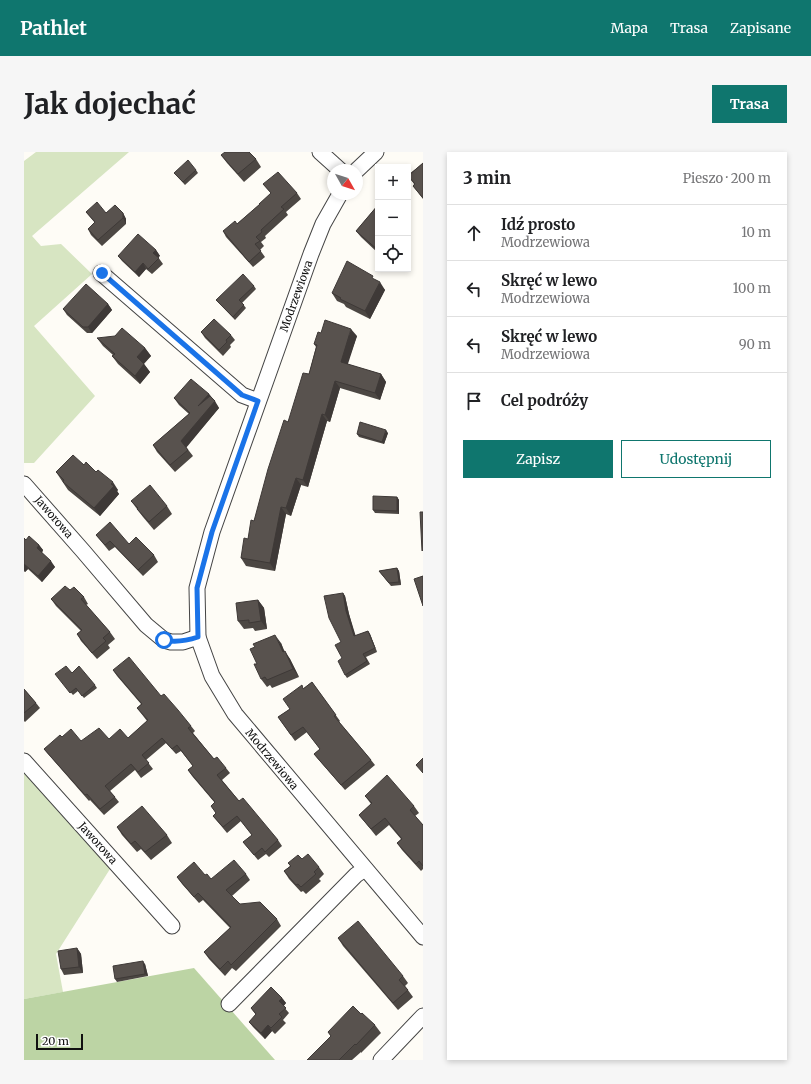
<!DOCTYPE html>
<html lang="pl">
<meta charset="utf-8">
<style>
body{margin:0;font-family:Merriweather,serif;background:#f6f6f6;color:#202124}
.controls{position:absolute;right:12px;top:12px;display:grid;overflow:hidden;border-radius:0px;box-shadow:0 2px 6px #0003}
.controls button{width:36px;height:36px;display:grid;place-items:center;padding:0;border:0;border-bottom:1px solid #e0e0e0;background:#fff;color:#202124;font:20px sans-serif}
.compass{position:absolute;left:303px;top:12px;width:36px;height:36px;border-radius:50%;background:#fff;box-shadow:0 2px 6px #0003;rotate:129deg}
.scale{position:absolute;left:12px;bottom:10px;width:47px;box-sizing:border-box;padding-left:4px;border:2px solid #111;border-top:0;font-size:11px;line-height:14px;white-space:nowrap;color:#111;-webkit-text-stroke:3px #fff;paint-order:stroke}
.stop{position:absolute;width:12px;height:12px;margin:-9px;border:3px solid #1a73e8;border-radius:50%;background:#fff}
.stop.end{background:#1a73e8;border-color:#fff;box-shadow:0 1px 4px #0008}
.list{margin:0;padding:0;list-style:none}
h2{display:flex;justify-content:space-between;align-items:center;height:52px;margin:0;padding:0 16px;font-size:17px}
h2 small{font-size:13px;font-weight:400;color:#757577}
.list li{display:grid;grid-template-columns:26px 1fr auto;gap:12px;align-items:center;box-sizing:border-box;height:56px;padding:0 16px;border-top:1px solid #e0e0e0}
.list b{display:block;font-size:15px;white-space:nowrap}
.list p{margin:0;font-size:13px;white-space:nowrap;color:#757577}
.list em{font-size:13px;font-style:normal;color:#757577}
.actions{display:flex;gap:8px;padding:12px 16px}
.actions a{flex:1;padding:9px 0;border:1px solid #0f766e;border-radius:0px;text-align:center;font-size:14px;color:#0f766e}
.actions .main{background:#0f766e;color:#fff}
.icon{flex:none;width:22px;height:22px;fill:none;stroke:currentColor;stroke-width:2;stroke-linecap:round;stroke-linejoin:round}
.map{position:relative;flex:none;width:399px;height:908px;overflow:hidden;border-radius:0px}
header{display:flex;align-items:center;gap:24px;box-sizing:border-box;height:56px;padding:0 20px;background:#0f766e;color:#fff}
header strong{font-size:19px}
nav{display:flex;gap:22px;margin-inline-start:auto;font-size:14px}
.intro{display:flex;align-items:center;justify-content:space-between;box-sizing:border-box;height:96px;padding:0 24px}
h1{margin:0;font-size:28px}
.button{padding:10px 18px;border-radius:0px;background:#0f766e;color:#fff;font-size:14px;font-weight:700}
main{display:flex;gap:24px;padding:0 24px}
aside{flex:1;background:#fff;border-radius:0px;box-shadow:0 2px 6px #0003}
.map>svg:first-child{display:block}
</style>
<header>
<strong>Pathlet</strong>
<nav><a>Mapa</a><a>Trasa</a><a>Zapisane</a></nav>
</header>
<div class="intro"><h1>Jak dojechać</h1><a class="button">Trasa</a></div>
<main>
<div class="map">
<svg width="399" height="908" viewBox="0 0 399 908">
<rect width="100%" height="100%" fill="#fefcf6"/>
<g fill="#d7e5c2">
<path d="M12,0H105L8,84L17,94L37,92L68,122L10,174L71,244L10,311H0V9Z"/>
<path d="M0,621L86,717L32,802L39,840L0,847Z"/>
</g>
<path fill="#bcd4a4" d="M170,816L251,908H0V847Z"/>
<g fill="none" stroke-linecap="round" stroke-linejoin="round">
<defs>
<g id="street">
<path d="M296,0L316,18"/>
<path d="M333,18L352,0"/>
<path d="M316,42L299,72L287,102L188,380L173,436L174,485L188,524L211,562L399,785"/>
<path d="M77,121L218,243L234,249"/>
<path d="M0,332L59,399L122,473L140,488L147,490H159L174,485"/>
<path d="M0,609L148,774"/>
<path d="M205,852L332,723L341,717"/>
<path d="M357,908L399,864"/>
</g>
</defs>
<use href="#street" stroke="#444" stroke-width="17"/>
<use href="#street" stroke="#fff" stroke-width="15"/>
</g>
<g fill="#4c4743">
<path d="M197,3L232,7L237,15L220,30L203,11Z"/>
<path d="M399,11V47L389,34L390,32L384,23Z"/>
<path d="M172,18L174,21L161,33L150,21Z"/>
<path d="M239,32L273,41L277,47L262,60L264,63L241,84L242,86L237,90L240,94L236,98L241,105L229,115L202,85L199,79L213,72L236,52L247,41Z"/>
<path d="M354,53V101L337,85L332,79Z"/>
<path d="M62,60L99,61L102,67V72L78,94L67,83L64,77L71,71Z"/>
<path d="M132,98L136,104L134,105L139,112L128,122L122,117L115,125L98,109L94,104Z"/>
<path d="M352,128L361,138L346,167L322,155L320,152L313,149L308,141Z"/>
<path d="M230,134L232,137L218,151L222,156L211,168L192,148Z"/>
<path d="M84,152L88,158L68,181H63L43,163L39,157Z"/>
<path d="M177,180L207,183L211,188L206,193L207,195L199,204L181,186Z"/>
<path d="M297,181L333,184L323,212L357,222L362,230L356,248L316,236L306,270L303,269L284,335L277,333L267,364L262,362L251,419L222,414L217,406L224,387L230,369L264,270L285,222L292,195L290,192Z"/>
<path d="M73,186L121,196L127,204L120,212L126,220L116,232L94,212L88,204L89,203L79,194Z"/>
<path d="M185,242L195,256L162,295L169,304L151,320L133,300L129,293L165,262L155,253L150,246Z"/>
<path d="M364,281L360,292L335,285L333,282Z"/>
<path d="M60,313L72,320L94,338L93,339L95,342L76,364L44,338L32,320Z"/>
<path d="M373,345L375,348V362L351,361L349,358Z"/>
<path d="M107,349L143,354L148,362L130,378L119,365Z"/>
<path d="M72,383L105,392L130,403L134,410L119,424L91,395L85,399Z"/>
<path d="M0,386L2,388L15,393L19,398L18,401L31,415L18,430L4,417L1,420L0,419Z"/>
<path d="M373,416L375,419L377,433L367,434L355,419Z"/>
<path d="M46,438L60,445L64,452L62,453L86,480L91,487L84,493L86,496L73,507L57,489L53,482L57,479L32,454L27,447Z"/>
<path d="M319,441L321,444L325,462L331,484L344,479L346,482L353,500L342,505L346,512L323,526L321,523L317,490Z"/>
<path d="M234,448L240,456L243,477L231,479L229,476L220,477L214,469Z"/>
<path d="M257,491L260,499L266,507L275,525L248,536L246,533L243,535L237,527Z"/>
<path d="M89,518L137,544L167,574L171,579L169,581L190,607L202,616L206,621L198,628L215,649L254,688L258,694L245,705L242,702L234,708L219,690L228,683L217,669L203,681L189,664L192,661L187,654L191,651L168,624L164,618L169,614L157,599L152,602L142,591L122,608L129,617L117,626L111,618L86,639L95,650L80,663L66,648L65,649L24,602L20,597L38,585L57,589L104,586L123,569L113,556L117,552L93,524Z"/>
<path d="M48,521L71,533L73,536L60,546L54,539L49,543L31,522Z"/>
<path d="M288,530L316,569L315,570L347,608L351,613L321,638L294,607L290,602L296,597L283,580L271,589L254,565L266,557L280,536Z"/>
<path d="M0,537L12,551L16,556L1,570L0,569Z"/>
<path d="M341,644L390,654L395,661L391,664L399,673V717L397,719L378,698L373,691L377,687L365,673L352,684L340,669L335,663L347,652Z"/>
<path d="M93,675L143,683L148,691L127,708L117,697L113,700L98,683Z"/>
<path d="M278,707L295,715L300,722L295,727L297,729L282,742L279,739L277,740L265,727L260,719L266,714L264,711Z"/>
<path d="M222,722L226,728L208,744L216,752L253,767L257,774L212,819L208,816L201,824L185,807L180,800L206,776L179,748L175,751L158,732L153,725L181,723L187,727Z"/>
<path d="M314,786L379,824L384,831L381,834L389,845L374,858L319,794Z"/>
<path d="M53,796L57,802L59,821L40,823L37,817Z"/>
<path d="M121,812L124,824L93,830L91,827Z"/>
<path d="M258,846L262,851L259,854L265,861L259,868L262,871L251,882L248,879L241,887L229,875L225,870L232,863L227,856Z"/>
<path d="M337,862L351,873L357,881L337,901V900L328,908H283L307,884L304,880Z"/>
</g>
<g fill="#3e3937">
<path d="M99,61L102,67V72L99,66Z"/>
<path d="M132,98L136,104L133,106L129,101Z"/>
<path d="M119,111L122,117L115,125L111,120Z"/>
<path d="M356,130L361,138L346,167L341,159Z"/>
<path d="M84,152L88,158L68,181L64,175Z"/>
<path d="M327,177L333,184L322,218L317,210Z"/>
<path d="M121,196L127,204L118,213L113,205Z"/>
<path d="M120,212L126,220L116,232L111,224Z"/>
<path d="M357,222L362,230L356,248L351,241Z"/>
<path d="M311,229L316,236L306,270L301,263Z"/>
<path d="M185,242L190,248L174,254Z"/>
<path d="M191,249L195,256L162,296L157,289Z"/>
<path d="M298,262L303,269L284,335L279,328Z"/>
<path d="M362,278L364,281L360,292L358,290Z"/>
<path d="M272,326L277,333L267,364L262,356Z"/>
<path d="M89,330L94,338L93,339L95,342L76,364L70,356Z"/>
<path d="M373,345L375,348V362L373,359Z"/>
<path d="M257,355L262,362L251,419L246,411Z"/>
<path d="M15,393L19,398L17,402L13,396Z"/>
<path d="M27,409L31,415L18,430L14,424Z"/>
<path d="M0,412L4,417L1,420L0,418Z"/>
<path d="M373,416L375,419L377,433L375,430Z"/>
<path d="M319,441L321,444L325,462L333,488L330,484L322,459Z"/>
<path d="M234,448L240,456L243,477L237,469Z"/>
<path d="M344,479L346,482L353,500L351,496Z"/>
<path d="M251,483L257,491L264,508L259,500Z"/>
<path d="M261,499L266,507L275,525L269,517Z"/>
<path d="M53,796L57,802L59,821L55,815Z"/>
<path d="M119,809L121,812L124,824L121,822Z"/>
<path d="M258,846L262,851L259,855L255,849Z"/>
<path d="M244,873L248,879L241,887L237,881Z"/>
</g>
<g fill="#58524e" stroke="#3e3937">
<path d="M201,0H225L232,7L214,22L197,3Z"/>
<path d="M164,8L172,18L159,30L150,21Z"/>
<path d="M399,11V46L389,34L391,32L384,24Z"/>
<path d="M254,20L273,41L257,55L260,57L237,78L238,80L232,85L236,89L231,92L237,99L225,110L199,79L211,69L213,72L236,52H235L247,41L239,32Z"/>
<path d="M73,50L82,61L91,53L99,61V66L74,88L64,77L71,70L62,60Z"/>
<path d="M354,53V98L332,79Z"/>
<path d="M114,82L132,98L129,101L135,106L124,117L119,111L111,120L94,104Z"/>
<path d="M323,109L349,124L348,126L356,130L341,159L316,147L317,146L308,141Z"/>
<path d="M219,122L230,134L215,148L220,153L209,165L192,148Z"/>
<path d="M62,132L84,152L64,175H59L39,157Z"/>
<path d="M190,167L207,183L202,188L203,190L195,198L177,180Z"/>
<path d="M301,168L327,177L317,210L357,222L351,241L311,229L301,263L298,262L279,328L272,326L262,356L257,355L246,411L217,406L220,386L224,387L227,368L230,369L244,317L260,268L264,270L279,221L285,222L293,193L290,192L294,180L297,181Z"/>
<path d="M98,176L121,196L113,205L120,212L111,224L88,204L91,202L73,186L91,184Z"/>
<path d="M167,227L185,242L174,254L186,244L191,249L157,289L164,298L146,313L129,293L166,261L150,246Z"/>
<path d="M336,270L362,278L358,290L333,282Z"/>
<path d="M49,303L60,313L62,310L72,320L74,318L89,330L87,332L90,334L70,356L39,330L40,328L32,320Z"/>
<path d="M126,333L143,354L125,370L113,357L114,356L107,349Z"/>
<path d="M349,344L373,345V359L349,358Z"/>
<path d="M396,360H399V398L398,399Z"/>
<path d="M86,370L105,392L112,385L130,403L114,418L86,389L81,393L72,383Z"/>
<path d="M5,384L15,393L13,396L27,409L14,424L0,412V386L2,388Z"/>
<path d="M373,416L375,430L365,431L355,419Z"/>
<path d="M399,424V454L390,427Z"/>
<path d="M41,434L46,438L50,435L60,445L57,447L86,480L79,486L82,489L68,501L53,482L58,478L27,447Z"/>
<path d="M319,441L322,459L330,484L344,479L351,496L339,502L343,509L321,523L314,509L318,506L311,493L317,490L305,466L300,444Z"/>
<path d="M234,448L237,469L225,471V468L214,469L212,451Z"/>
<path d="M251,483L259,500L261,499L269,517L243,528L241,525L237,527L230,512H233L226,497L231,495L229,492Z"/>
<path d="M105,505L137,544L140,542L154,558L167,574L164,576L190,607L193,605L202,616L193,623L215,649L219,646L254,688L241,700L238,696L230,703L219,690L228,683L213,664L199,675L189,664L192,661L187,654L191,650L164,618L169,614L153,593L148,597L138,586L118,603L125,611L114,620L107,612L81,634L91,645L76,657L63,642L61,643L20,597L36,583L38,585L47,577L57,589L75,576L85,587L96,577L104,586L124,568L113,556L118,552L89,518Z"/>
<path d="M42,514L48,521L55,514L71,533L58,544L52,536L46,541L31,522Z"/>
<path d="M288,530L312,563L310,564L347,608L317,633L290,602L296,597L279,575L267,583L254,565L266,557L259,547L278,533L279,537Z"/>
<path d="M0,537L12,551L0,561Z"/>
<path d="M399,606V621L392,613Z"/>
<path d="M363,623L390,654L386,658L399,673V714L395,709L392,712L373,691L378,687L361,666L347,677L335,663L348,651L341,644Z"/>
<path d="M118,654L143,683L121,700L111,689L107,692L93,675Z"/>
<path d="M284,702L295,715L290,720L292,722L277,735L274,732L272,733L260,719L267,714L264,711L274,703L278,707Z"/>
<path d="M210,708L222,722L202,738L216,752L236,750L253,767L207,813L204,809L196,817L180,800L207,775L174,741L170,745L153,725L170,710L181,723L183,722L187,727Z"/>
<path d="M334,769L379,824L375,828L384,838L369,851L314,786Z"/>
<path d="M53,796L55,815L37,817L34,799Z"/>
<path d="M119,809L121,822L91,827L89,814Z"/>
<path d="M247,835L258,846L255,849L262,856L255,862L258,865L247,876L244,873L237,881L225,870L232,862L227,856Z"/>
<path d="M329,854L337,862L338,861L351,873L332,893L331,892L315,908H283L307,884L304,880Z"/>
</g>
<g fill="none" stroke-linecap="round" stroke-linejoin="round">
<path stroke="#1a73e8" stroke-width="5" d="M78,121L218,243L234,249L188,380L173,436L174,485C162,489 152,491 140,488"/>
</g>
<g text-anchor="middle" stroke-width="4" stroke-linejoin="round" paint-order="stroke">
<g font-size="11" fill="#111" stroke="#fff">
<text transform="translate(272 144) rotate(-70)" y="4">Modrzewiowa</text>
<text transform="translate(30 365) rotate(49)" y="4">Jaworowa</text>
<text transform="translate(248 607) rotate(50)" y="4">Modrzewiowa</text>
<text transform="translate(74 691) rotate(48)" y="4">Jaworowa</text>
</g>
</g>
</svg>
<div class="controls">
<button>+</button>
<button>−</button>
<button><svg class="icon" aria-label="locate" viewBox="0 0 24 24"><circle cx="12" cy="12" r="6"/><path d="M12 2v4M12 18v4M2 12h4M18 12h4"/></svg></button>
</div>
<svg class="compass" viewBox="-18 -18 36 36"><path d="M0-13l5 13h-10z" fill="#e53935"/><path d="M0 13l5-13h-10z" fill="#757577"/></svg>
<div class="scale">20 m</div>
<div class="stop" style="left:140px;top:488px"></div>
<div class="stop end" style="left:78px;top:121px"></div>
</div>
<aside>
<h2>3 min<small>Pieszo · 200 m</small></h2>
<ul class="list">
<li><svg class="icon" aria-label="ahead" viewBox="0 0 24 24"><path d="M12 20V5M6 11l6-6 6 6"/></svg><div><b>Idź prosto</b><p>Modrzewiowa</p></div><em>10 m</em></li>
<li><svg class="icon" aria-label="left" viewBox="0 0 24 24"><path d="M17 20v-9H6M10 6l-5 5 5 5"/></svg><div><b>Skręć w lewo</b><p>Modrzewiowa</p></div><em>100 m</em></li>
<li><svg class="icon" aria-label="left" viewBox="0 0 24 24"><path d="M17 20v-9H6M10 6l-5 5 5 5"/></svg><div><b>Skręć w lewo</b><p>Modrzewiowa</p></div><em>90 m</em></li>
<li><svg class="icon" aria-label="arrive" viewBox="0 0 24 24"><path d="M6 21V4h12l-3 4 3 4H6"/></svg><div><b>Cel podróży</b></div></li>
</ul>
<div class="actions"><a class="main">Zapisz</a><a>Udostępnij</a></div>
</aside>
</main>
